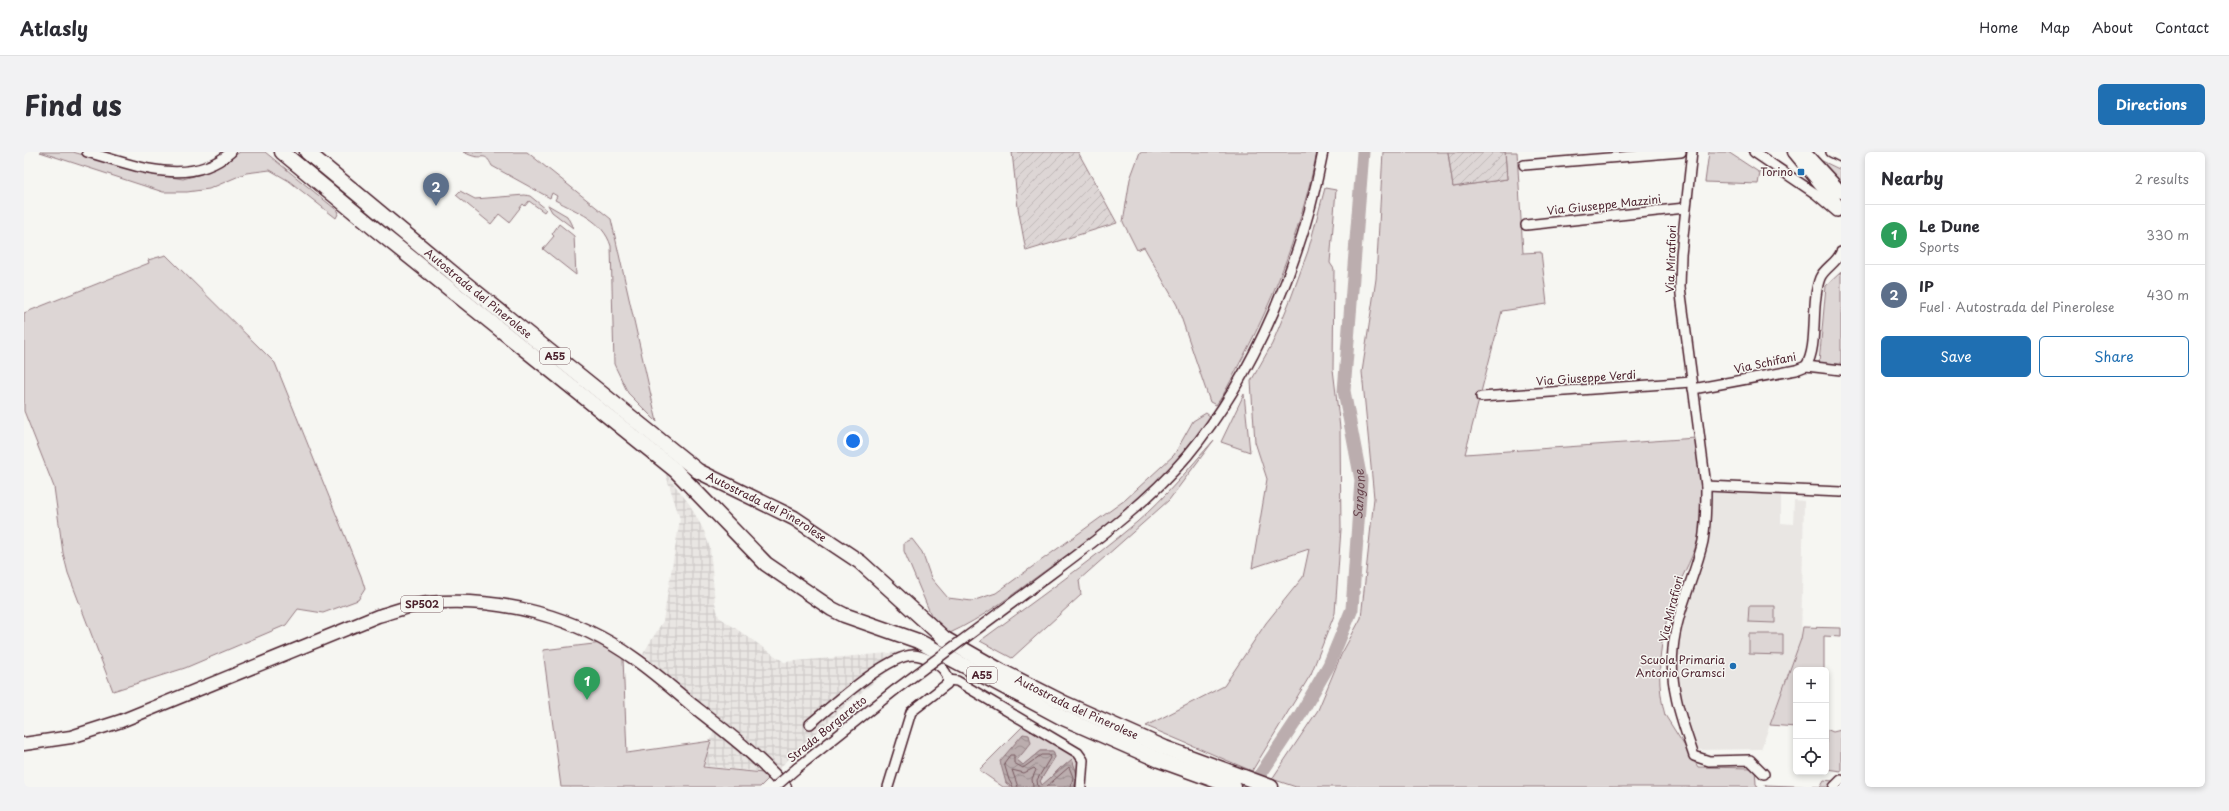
<!DOCTYPE html>
<meta charset="utf-8">
<style>
body{margin:0;font-family:"Playpen Sans",sans-serif;background:#f2f2f3;color:#2b2b33}
.controls{position:absolute;right:12px;bottom:12px;display:grid;overflow:hidden;border-radius:6px;box-shadow:0 2px 6px #0003}
.controls button{width:36px;height:36px;display:grid;place-items:center;padding:0;border:0;border-bottom:1px solid #e1e1e2;background:#fff;color:#2b2b33;font:20px sans-serif}
.you{position:absolute;left:829px;top:289px;width:14px;height:14px;margin:-10px;border:3px solid #fff;border-radius:50%;background:#1a73e8;box-shadow:0 0 0 6px #1a73e833}
.badge{display:grid;place-items:center;width:26px;height:26px;border-radius:50%;background:#1f6fb2;color:#fff;font-size:13px;font-weight:700}
.pin{position:absolute;translate:-50% -33px;filter:drop-shadow(0 1px 2px #0008)}
.pin::after{content:'';position:absolute;top:21px;width:14px;height:12px;background:inherit;clip-path:polygon(0 0,100% 0,50% 100%)}
.list{margin:0;padding:0;list-style:none}
h2{display:flex;justify-content:space-between;align-items:center;height:52px;margin:0;padding:0 16px;font-size:17px}
h2 small{font-size:13px;font-weight:400;color:#7c7c81}
.list li{display:grid;grid-template-columns:26px 1fr auto;gap:12px;align-items:center;box-sizing:border-box;height:60px;padding:0 16px;border-top:1px solid #e1e1e2}
.list b{display:block;font-size:15px;white-space:nowrap}
.list p{margin:0;font-size:13px;white-space:nowrap;color:#7c7c81}
.list em{font-size:13px;font-style:normal;color:#7c7c81}
.actions{display:flex;gap:8px;padding:12px 16px}
.actions a{flex:1;padding:9px 0;border:1px solid #1f6fb2;border-radius:6px;text-align:center;font-size:14px;color:#1f6fb2}
.actions .main{background:#1f6fb2;color:#fff}
.icon{flex:none;width:22px;height:22px;fill:none;stroke:currentColor;stroke-width:2;stroke-linecap:round;stroke-linejoin:round}
.map{position:relative;flex:none;width:1817px;height:635px;overflow:hidden;border-radius:6px}
header{display:flex;align-items:center;gap:24px;box-sizing:border-box;height:56px;padding:0 20px;background:#fff;border-bottom:1px solid #e1e1e2}
header strong{font-size:19px}
nav{display:flex;gap:22px;margin-inline-start:auto;font-size:14px}
.intro{display:flex;align-items:center;justify-content:space-between;box-sizing:border-box;height:96px;padding:0 24px}
h1{margin:0;font-size:28px}
.button{padding:10px 18px;border-radius:6px;background:#1f6fb2;color:#fff;font-size:14px;font-weight:700}
main{display:flex;gap:24px;padding:0 24px}
aside{flex:1;background:#fff;border-radius:6px;box-shadow:0 2px 6px #0003}
.map>svg:first-child{display:block}
</style>
<header>
<strong>Atlasly</strong>
<nav><a>Home</a><a>Map</a><a>About</a><a>Contact</a></nav>
</header>
<div class="intro"><h1>Find us</h1><a class="button">Directions</a></div>
<main>
<div class="map">
<svg width="1817" height="635" viewBox="0 0 1817 635">
<defs>
<pattern id="industrial-grid" width="8" height="8" patternUnits="userSpaceOnUse"><rect width="8" height="8" fill="#e9e6e3"/><path d="M0 4h8M4 0v8" fill="none" stroke="#c9c5c3"/></pattern>
<pattern id="garden-furrows" width="10" height="10" patternUnits="userSpaceOnUse"><rect width="10" height="10" fill="#ddd6d5"/><path d="M-1 1l2-2M0 10L10 0M9 11l2-2" fill="none" stroke="#bfb7b7"/></pattern>
<pattern id="water-waves" width="16" height="10" patternUnits="userSpaceOnUse"><rect width="16" height="10" fill="#bbadae"/><path d="M0 5q4-4 8 0t8 0" fill="none" stroke="#9a8c8e"/></pattern>
</defs>
<rect width="100%" height="100%" fill="#f6f6f2"/>
<filter id="ink" filterUnits="userSpaceOnUse"><feTurbulence type="fractalNoise" baseFrequency=".025" numOctaves="2"/><feDisplacementMap in="SourceGraphic" scale="8" xChannelSelector="R" yChannelSelector="G"/><feConvolveMatrix kernelMatrix="1 2 1 2 8 2 1 2 1" color-interpolation-filters="sRGB"/></filter>
<g filter="url(#ink)">
<path fill="#e9e6e3" d="M1688,341H1757V371L1769,372L1770,348L1780,349L1777,487L1737,597L1671,598L1652,531V496L1664,447L1686,381Z"/>
<path fill="url(#industrial-grid)" d="M641,320L666,353L680,379L686,396L691,451L695,465L760,510L877,500L900,501L892,507L877,511L864,519L825,550L750,621L679,614L694,565L619,502L639,469L656,367Z"/>
<g fill="#ddd6d5" stroke="#947a80">
<path d="M16,0H49L122,21L159,27L184,20L216,0H241L315,60L312,66L265,29L246,18L222,21L185,37L163,40H139Z"/>
<path d="M439,0H503L587,67L633,270L604,241L590,212L587,94C579,68 553,60 531,48L533,44L528,41L526,46L468,14C461,0 460,7 449,4C445,3 442,1 439,0Z"/>
<path d="M1116,0H1293C1278,72 1253,141 1219,205C1210,221 1203,239 1192,253L1186,250L1153,153L1120,95L1113,98L1099,70L1106,27Z"/>
<path d="M1359,0H1424L1429,35L1483,27L1481,0H1493L1499,101L1517,100L1523,152L1478,159L1441,302L1672,286C1675,317 1682,352 1675,383C1671,402 1659,421 1652,440C1637,478 1630,523 1641,563L1674,615L1731,616L1732,632L1734,635H1272L1248,627L1294,558L1317,503L1337,466L1350,346L1338,220L1352,127Z"/>
<path d="M1685,0H1704L1736,21L1734,32L1681,30Z"/>
<path d="M1792,6L1817,18V35Z"/>
<path d="M1301,36L1312,38L1306,111L1310,117L1309,217L1316,276L1317,377L1311,461L1287,522L1228,619L1122,574L1200,534L1242,471L1279,425L1285,397L1228,416L1243,327L1231,290L1227,229L1248,192L1267,146L1284,99Z"/>
<path d="M436,39L451,47L501,43L506,44L522,57L520,60L505,49L501,54L499,52L485,70L475,62L467,72L432,43Z"/>
<path d="M524,53L543,64L549,76L528,60Z"/>
<path d="M535,72L550,84L552,123L519,97L530,84L528,82Z"/>
<path d="M142,103L251,211L337,424L341,437L334,448L299,461L274,457L262,473L161,516L89,539L44,421L39,401L30,335L0,259V161L125,111L124,108Z"/>
<path d="M1817,120V214L1795,211L1802,134Z"/>
<path d="M1220,242L1226,300L1197,290Z"/>
<path d="M1182,261L1187,265C1145,331 1080,376 1018,421C988,443 959,466 924,482L907,463L880,399V391L888,387L898,400L907,426L924,446L948,449L972,441L1101,348L1150,303L1169,269Z"/>
<path d="M1190,288L1145,348L1055,428L1057,443L988,506L956,489C1009,450 1063,412 1113,370C1142,345 1165,316 1190,288Z"/>
<path d="M1725,454H1751V471L1724,470Z"/>
<path d="M1779,475L1817,476V485L1800,484V518H1772V575L1746,573L1777,487Z"/>
<path d="M1725,482H1759V503L1725,502Z"/>
<path d="M578,491L590,497L599,507L603,601L687,589L679,615L749,622L736,635H537L519,498Z"/>
<path d="M1000,573L1055,607V635H1050L1054,625L1037,615L1018,634L1016,629L1031,605L1028,599H1016L999,613L993,608L999,582L982,631L988,635H979L955,618Z"/>
<path d="M1802,577L1809,580L1817,578V619L1802,617Z"/>
<path d="M1800,628L1809,629L1803,635H1742L1741,633L1796,635Z"/>
</g>
<g fill="url(#garden-furrows)" stroke="#947a80">
<path d="M988,0H1054L1093,71L1002,99L994,56Z"/>
<path d="M1424,0H1481L1483,27L1429,35Z"/>
</g>
<path fill="url(#water-waves)" stroke="#8e747a" d="M999,582L1005,583L1007,591L993,608L999,613L1016,599H1029L1031,605L1016,629L1018,633L1048,607L1054,625L1050,635H988L982,631L976,609Z"/>
<g fill="none" stroke-linecap="round" stroke-linejoin="round">
<g stroke="#77585f" stroke-width="1">
<path d="M989,635L985,628L980,611L986,603H990V611L999,616L1017,603H1025L1026,606L1013,628L1014,635"/>
<path d="M994,635L988,618L1000,621L1010,616L1012,618L1008,627L1009,635"/>
<path d="M1022,635L1045,615L1049,625L1047,635"/>
</g>
<path stroke="#bbadae" stroke-width="13" id="s1" d="M1228,635L1276,563L1305,513L1328,457L1337,328L1320,239L1339,0"/>
<defs>
<g id="minor">
<path d="M63,0C110,13 165,37 207,0"/>
<path d="M1668,0L1657,103L1656,135L1682,334C1682,353 1682,371 1679,389C1671,425 1652,460 1649,497C1645,535 1658,569 1670,604L1685,609L1726,608L1740,622"/>
<path d="M1730,0L1792,42L1813,60"/>
<path d="M1807,0L1817,5"/>
<path d="M1500,13L1657,0"/>
<path d="M1502,73L1661,56"/>
<path d="M1782,214C1795,194 1786,151 1796,126C1800,116 1813,111 1817,100"/>
<path d="M1669,237L1772,218L1782,214L1817,218"/>
<path d="M1457,245L1668,230"/>
<path d="M1682,334L1817,340"/>
<path d="M1007,437C1061,396 1119,356 1163,304C1232,221 1279,105 1299,0"/>
<path d="M924,528L933,529L1054,601L1059,608L1057,635"/>
<path d="M786,572C808,554 862,504 889,503C895,503 904,507 909,510C917,514 923,519 924,528L923,532L887,560L864,635"/>
<path d="M773,616L871,538"/>
<path d="M1810,635L1817,628"/>
</g>
<g id="major">
<path d="M1770,0L1817,57"/>
<path d="M1780,0L1817,40"/>
<path d="M0,592L47,585L97,569L354,464C371,459 387,453 404,451C476,444 553,465 611,507C631,521 649,537 668,553C700,578 734,604 761,635"/>
</g>
<g id="highway">
<path d="M258,0L351,77L651,318L742,412L808,457L820,463L894,489L1037,565L1135,608L1210,635"/>
<path id="s2" d="M283,0L437,128L674,319L770,366L836,410L921,487L977,519L1042,552L1141,596L1247,635"/>
</g>
</defs>
<use href="#minor" stroke="#4a1f2b" stroke-width="12"/>
<use href="#major" stroke="#4a1f2b" stroke-width="15"/>
<use href="#highway" stroke="#4a1f2b" stroke-width="17"/>
<use href="#minor" stroke="#f6f6f2" stroke-width="9"/>
<use href="#major" stroke="#f6f6f2" stroke-width="12"/>
<use href="#highway" stroke="#f6f6f2" stroke-width="14"/>
<defs>
<g id="minor-bridge">
<path d="M871,538L1007,437"/>
<path d="M751,635L773,616"/>
</g>
</defs>
<use href="#minor-bridge" stroke="#4a1f2b" stroke-width="12" stroke-linecap="butt"/>
<use href="#minor-bridge" stroke="#f6f6f2" stroke-width="9"/>
</g>
</g>
<g fill="#1f6fb2" stroke="#f6f6f2" stroke-width="1.5">
<rect x="1773" y="16" width="8" height="8" rx="2"/>
<circle cx="1709" cy="514" r="4"/>
</g>
<g text-anchor="middle" stroke-width="3" stroke-linejoin="round" paint-order="stroke">
<g fill="#f6f6f2" stroke="#7e6067" stroke-width="1">
<rect x="516" y="196" width="30" height="16" rx="3"/>
<rect x="377" y="444" width="42" height="16" rx="3"/>
<rect x="943" y="515" width="30" height="16" rx="3"/>
</g>
<g font-size="10" font-weight="bold" fill="#4a1f2b">
<text x="531" y="208">A55</text>
<text x="398" y="456">SP502</text>
<text x="958" y="527">A55</text>
</g>
<g font-size="11" fill="#4a1f2b" stroke="#f6f6f2" text-anchor="end">
<text x="1769" y="24">Torino</text>
<text x="1701" y="512">Scuola Primaria<tspan x="1701" dy="13">Antonio Gramsci</tspan></text>
</g>
<g font-size="11" fill="#4a1f2b" stroke="#f6f6f2">
<text transform="translate(1580 53) rotate(-6)" y="4">Via Giuseppe Mazzini</text>
<text transform="translate(1647 107) rotate(-88)" y="4">Via Mirafiori</text>
<text dy="4" stroke="none"><textPath href="#s2" startOffset="222">Autostrada del Pinerolese</textPath></text>
<text transform="translate(1741 211) rotate(-12)" y="4">Via Schifani</text>
<text transform="translate(1562 226) rotate(-4)" y="4">Via Giuseppe Verdi</text>
<text dy="4" stroke="none"><textPath href="#s2" startOffset="582">Autostrada del Pinerolese</textPath></text>
<text transform="translate(1647 457) rotate(-76)" y="4">Via Mirafiori</text>
<text dy="4" stroke="none"><textPath href="#s2" startOffset="954">Autostrada del Pinerolese</textPath></text>
<text transform="translate(803 577) rotate(-39)" y="4">Strada Borgaretto</text>
</g>
<g font-size="12" font-style="italic" fill="#6c4a52" stroke="#f6f6f2">
<text dy="4" stroke="none"><textPath href="#s1" startOffset="320">Sangone</textPath></text>
</g>
</g>
</svg>
<div class="controls">
<button>+</button>
<button>−</button>
<button><svg class="icon" aria-label="locate" viewBox="0 0 24 24"><circle cx="12" cy="12" r="6"/><path d="M12 2v4M12 18v4M2 12h4M18 12h4"/></svg></button>
</div>
<div class="you"></div>
<div class="pin badge" style="left:563px;top:548px;background:#2e9e5b">1</div>
<div class="pin badge" style="left:412px;top:54px;background:#5c6f8a">2</div>
</div>
<aside>
<h2>Nearby<small>2 results</small></h2>
<ul class="list">
<li><span class="badge" style="background:#2e9e5b">1</span><div><b>Le Dune</b><p>Sports</p></div><em>330 m</em></li>
<li><span class="badge" style="background:#5c6f8a">2</span><div><b>IP</b><p>Fuel · Autostrada del Pinerolese</p></div><em>430 m</em></li>
</ul>
<div class="actions"><a class="main">Save</a><a>Share</a></div>
</aside>
</main>
